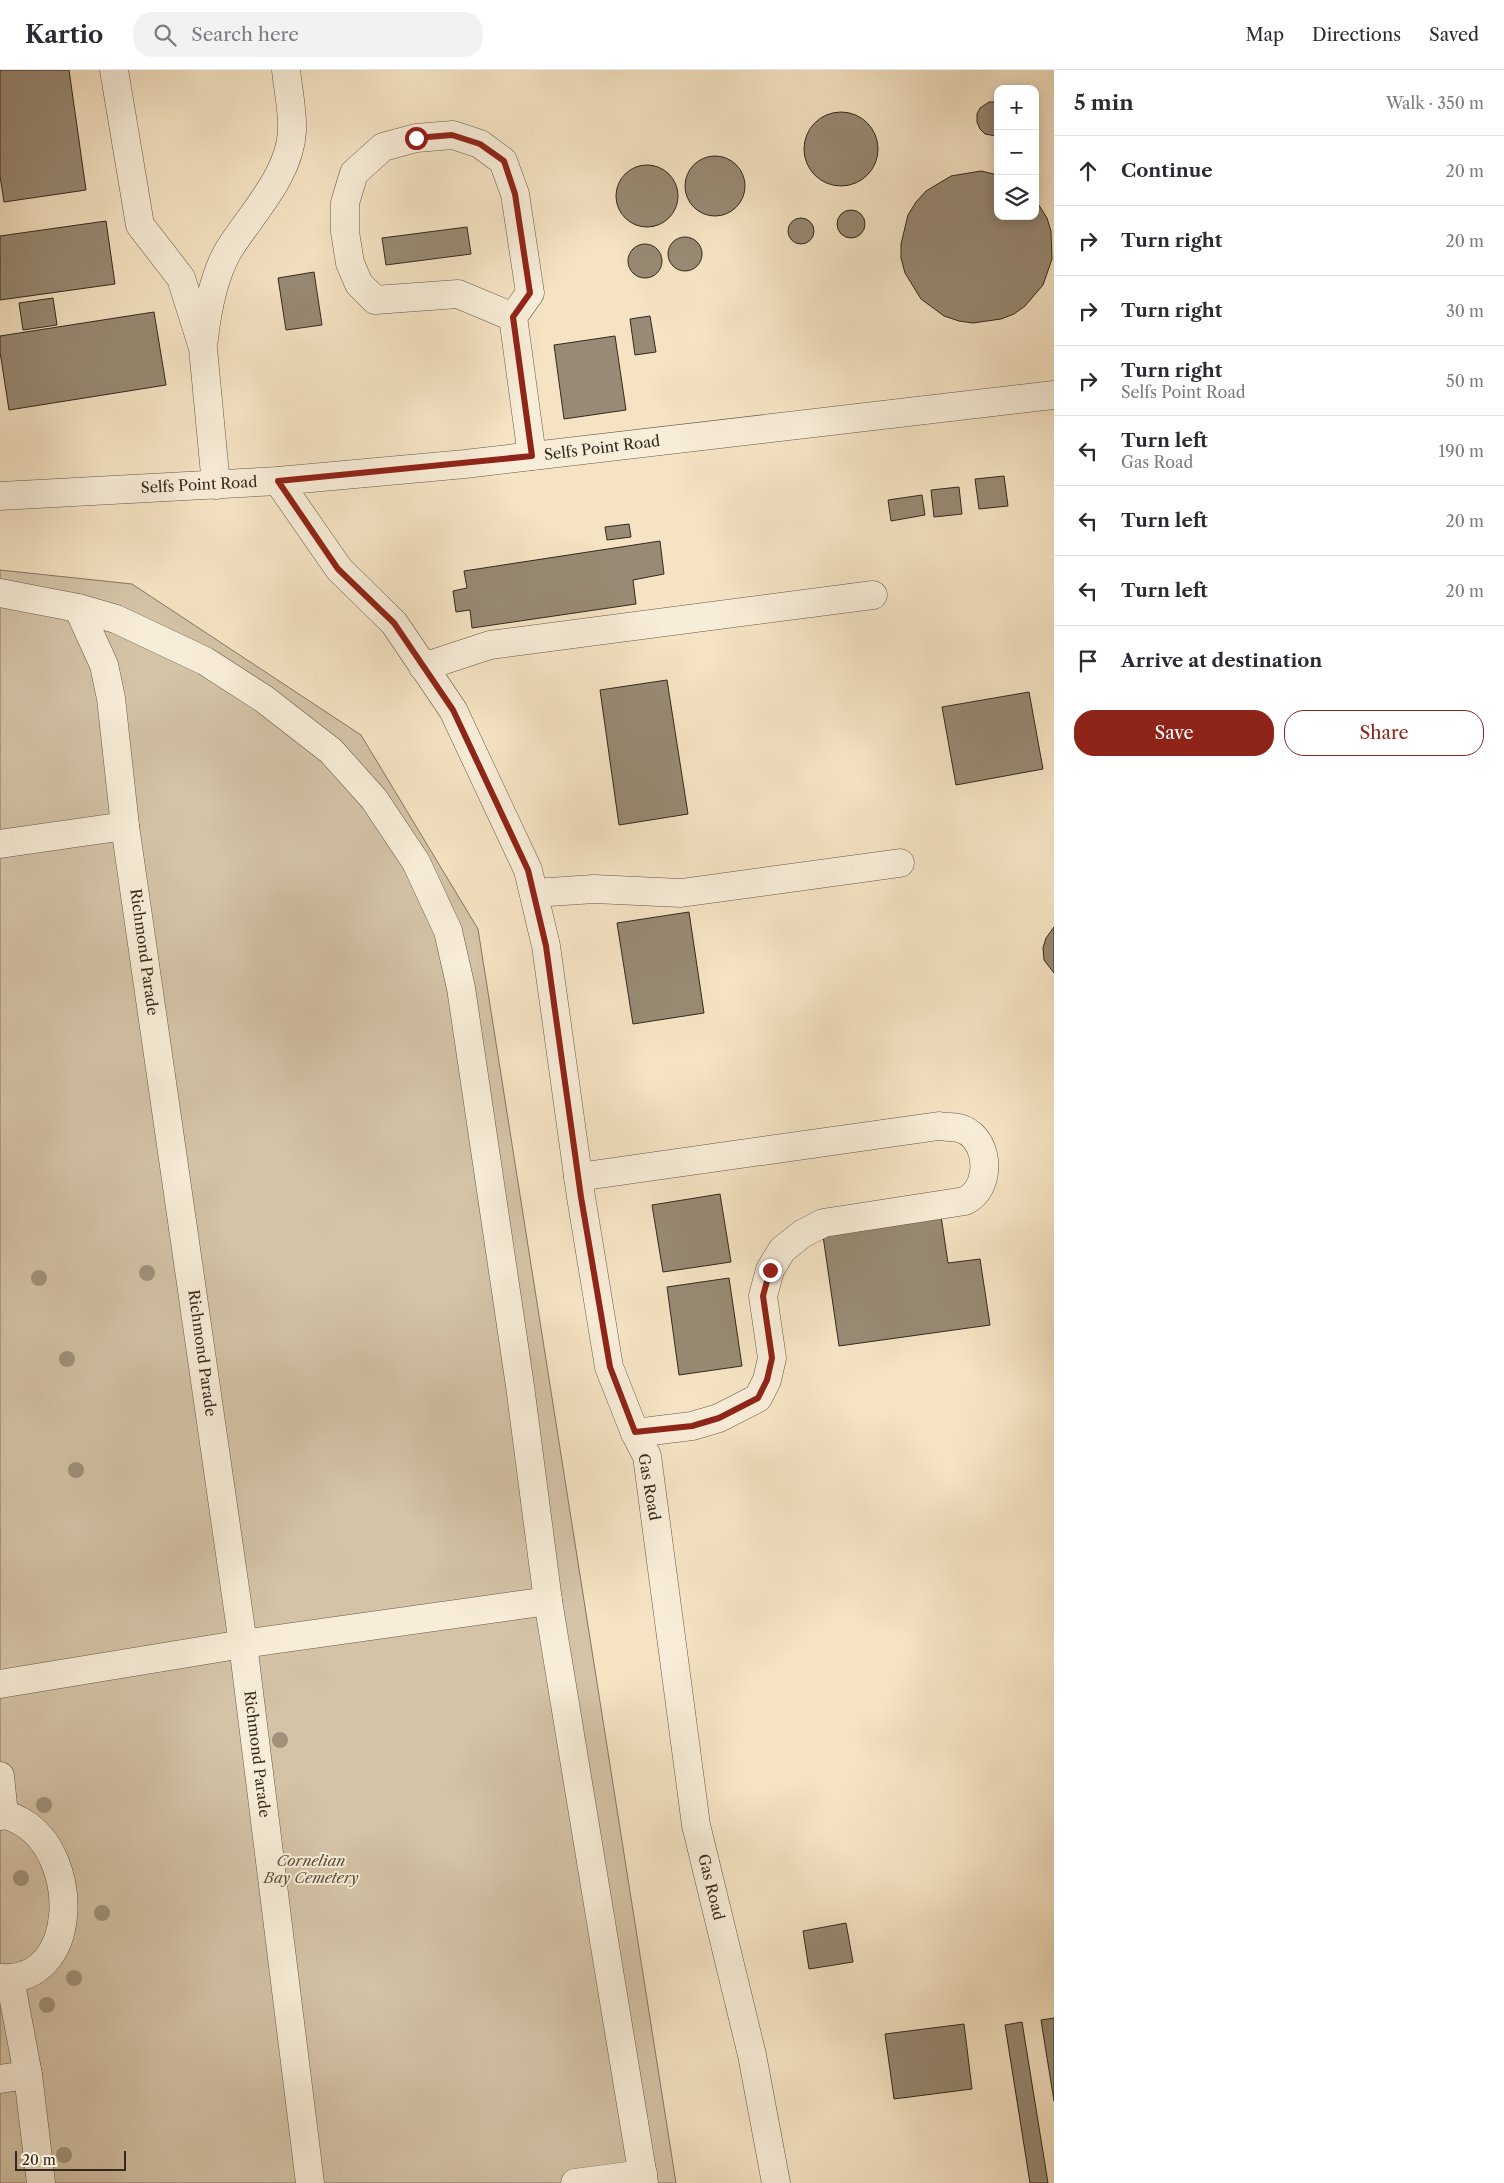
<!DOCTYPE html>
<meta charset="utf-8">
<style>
body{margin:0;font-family:"Libre Caslon Text",serif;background:#f2f2f3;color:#2b2b33}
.controls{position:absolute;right:15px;top:15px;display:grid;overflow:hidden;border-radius:10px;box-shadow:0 2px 12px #0003}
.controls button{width:45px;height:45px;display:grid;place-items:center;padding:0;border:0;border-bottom:1px solid #e1e1e2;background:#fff;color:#2b2b33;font:25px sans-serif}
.scale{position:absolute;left:15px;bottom:12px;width:111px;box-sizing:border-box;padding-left:5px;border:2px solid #33291e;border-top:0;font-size:14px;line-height:18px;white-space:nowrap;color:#33291e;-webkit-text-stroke:4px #f8edd8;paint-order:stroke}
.stop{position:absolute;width:15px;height:15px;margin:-11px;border:4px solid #8f2418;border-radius:50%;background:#fff}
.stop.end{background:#8f2418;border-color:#fff;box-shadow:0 1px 5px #0008}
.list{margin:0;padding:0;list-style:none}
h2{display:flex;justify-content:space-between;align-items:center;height:65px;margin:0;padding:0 20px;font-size:21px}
h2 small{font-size:16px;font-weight:400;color:#7c7c81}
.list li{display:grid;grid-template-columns:32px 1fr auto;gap:15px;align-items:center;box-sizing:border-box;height:70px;padding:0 20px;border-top:1px solid #e1e1e2}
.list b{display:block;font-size:19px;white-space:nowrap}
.list p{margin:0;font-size:16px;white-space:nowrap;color:#7c7c81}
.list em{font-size:16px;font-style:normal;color:#7c7c81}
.actions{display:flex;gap:10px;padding:15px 20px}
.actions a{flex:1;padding:11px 0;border:1px solid #8f2418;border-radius:20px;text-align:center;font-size:18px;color:#8f2418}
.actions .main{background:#8f2418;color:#fff}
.icon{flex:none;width:28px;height:28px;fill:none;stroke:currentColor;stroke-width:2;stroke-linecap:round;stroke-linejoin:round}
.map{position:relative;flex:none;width:1054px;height:2113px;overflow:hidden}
header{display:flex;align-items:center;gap:30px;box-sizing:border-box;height:70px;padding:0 25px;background:#fff;border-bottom:1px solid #e1e1e2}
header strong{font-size:24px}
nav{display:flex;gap:28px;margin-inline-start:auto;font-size:18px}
.search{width:350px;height:45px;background:#f2f2f3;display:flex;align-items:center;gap:12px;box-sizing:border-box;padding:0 18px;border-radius:20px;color:#7c7c81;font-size:19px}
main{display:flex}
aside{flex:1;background:#fff}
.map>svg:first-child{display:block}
</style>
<header>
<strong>Kartio</strong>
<div class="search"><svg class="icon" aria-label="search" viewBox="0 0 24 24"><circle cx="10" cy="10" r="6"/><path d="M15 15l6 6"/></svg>Search here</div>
<nav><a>Map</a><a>Directions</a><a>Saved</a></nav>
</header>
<main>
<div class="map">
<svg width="1054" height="2113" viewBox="0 0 1054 2113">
<rect width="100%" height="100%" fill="#f5e3c3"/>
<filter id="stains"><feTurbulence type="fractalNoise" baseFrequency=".004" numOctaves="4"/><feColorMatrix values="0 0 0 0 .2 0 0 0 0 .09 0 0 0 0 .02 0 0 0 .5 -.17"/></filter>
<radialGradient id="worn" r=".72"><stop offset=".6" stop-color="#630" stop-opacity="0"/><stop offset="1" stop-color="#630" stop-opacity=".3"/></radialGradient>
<path fill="#d4c3a7" stroke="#847662" d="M0,500L132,514L361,665L478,859L676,2113H0Z"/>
<g fill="#988a74" stroke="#33291e">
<path d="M0,0H69L86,120L4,132L0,106Z"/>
<path d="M989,32H998V65L996,66L985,64L980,59L977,52V44L980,38Z"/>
<circle cx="841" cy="79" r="37"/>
<circle cx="715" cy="116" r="30"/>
<circle cx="647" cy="126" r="31"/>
<path d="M981,101L998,105V146H1035V129L1047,148L1051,161L1052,189L1043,215L1025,236L1014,244L1001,249L973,253L959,251L944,246L921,229L905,203L901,188V174L908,145L916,132L926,121L951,106Z"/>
<circle cx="851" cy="154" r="14"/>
<circle cx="801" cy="161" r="13"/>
<path d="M106,151L115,214L0,230V166Z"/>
<path d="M467,157L471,184L386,195L382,168Z"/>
<circle cx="685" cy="184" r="17"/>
<circle cx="645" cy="191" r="17"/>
<path d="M314,202L322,255L286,260L278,208Z"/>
<path d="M53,228L57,255L23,260L19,233Z"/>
<path d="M154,242L166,315L9,340L0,282V266Z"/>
<path d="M650,246L656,282L635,285L630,249Z"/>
<path d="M615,266L626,340L564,349L554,275Z"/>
<path d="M1004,406L1008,436L979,439L975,409Z"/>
<path d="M959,417L962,444L934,447L931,420Z"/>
<path d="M922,425L925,445L891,451L888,430Z"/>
<path d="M629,454L631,467L607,470L605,457Z"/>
<path d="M660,471L664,504L633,510L636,534L472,558L470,540L456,542L453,521L467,518L464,501Z"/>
<path d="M667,610L688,744L619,755L600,620Z"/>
<path d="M1029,622L1043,699L956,715L942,637Z"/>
<path d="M689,842L704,943L633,954L617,853Z"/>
<path d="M1054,857V903L1044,890L1043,878L1046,868Z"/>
<path d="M720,1124L731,1192L663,1202L652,1135Z"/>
<path d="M941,1146L948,1193L980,1189L990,1255L839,1276L823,1166Z"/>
<path d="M729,1208L742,1296L679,1305L667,1217Z"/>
<path d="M846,1853L853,1892L809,1899L803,1861Z"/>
<path d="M1054,1948V2031L1041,1950Z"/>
<path d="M1022,1952L1048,2113H1030L1005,1955Z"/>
<path d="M964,1954L972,2019L894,2029L885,1964Z"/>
</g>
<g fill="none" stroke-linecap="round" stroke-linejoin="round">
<defs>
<g id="minor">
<path d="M114,0L140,155L181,208L203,278L216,415"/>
<path d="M513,247L530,223L515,124L503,91L480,74L453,65L416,68L383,77L354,103L345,133V162L350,193L359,214L375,230L458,224L513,247L532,386"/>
<path d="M204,269C207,242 214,206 228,181C250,145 290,106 292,61C293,41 288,20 286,0"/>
<path d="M278,411L339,499L394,553L453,640L528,800L546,876L581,1127L609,1297L635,1363L647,1386L696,1755L752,1985L776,2113"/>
<path d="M0,426L278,411L465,394L1054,325"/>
<path d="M0,523L78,538L116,549L205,591L264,629L331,681L374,729L416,792L448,861L461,918L520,1316L548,1531L644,2113"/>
<path d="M78,538L104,595L111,628L125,756L243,1574L310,2113"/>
<path d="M423,597L490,575L873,525"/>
<path d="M0,774L125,756"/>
<path d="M534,823L594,819L681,823L900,793"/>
<path d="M578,1107L939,1056C945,1057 952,1057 959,1058C985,1065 991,1101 977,1121C974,1125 969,1129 965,1131L823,1153L802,1164L782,1180L770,1200L763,1226L772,1288L767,1310L758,1328L719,1348L692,1356L635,1363"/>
<path d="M0,1614L243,1574L548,1531"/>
<path d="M0,1706L4,1745"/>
<path d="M0,1746C7,1744 15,1748 22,1752C81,1786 80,1914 0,1908"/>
<path d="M10,1909L28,2005L41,2113"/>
<path d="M0,2009L28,2005"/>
<path d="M575,2113L643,2104"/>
</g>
</defs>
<use href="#minor" stroke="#645847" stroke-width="29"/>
<use href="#minor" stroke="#f8edd8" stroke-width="28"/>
</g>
<g fill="#a0927b">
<circle cx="147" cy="1203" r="8"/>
<circle cx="39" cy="1208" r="8"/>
<circle cx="67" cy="1289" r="8"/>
<circle cx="76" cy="1400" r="8"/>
<circle cx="280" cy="1670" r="8"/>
<circle cx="44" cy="1735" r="8"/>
<circle cx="21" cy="1808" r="8"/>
<circle cx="102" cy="1843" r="8"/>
<circle cx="74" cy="1908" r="8"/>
<circle cx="47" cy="1935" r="8"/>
<circle cx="64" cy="2085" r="8"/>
</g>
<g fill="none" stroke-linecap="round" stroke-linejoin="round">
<path stroke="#8f2418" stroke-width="6" d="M416,68L452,65L480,74L504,91L515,124L530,223L513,247L532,386L278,411L338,499L394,553L453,640L528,800L546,876L581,1127L610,1297L635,1362L692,1356L719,1348L758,1328L767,1310L772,1288L763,1226L770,1200"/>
</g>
<g text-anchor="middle" stroke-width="4" stroke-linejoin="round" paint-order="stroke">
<g font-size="15" fill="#33291e" stroke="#f8edd8">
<text transform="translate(602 378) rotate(-7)" y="5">Selfs Point Road</text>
<text transform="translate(199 415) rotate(-3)" y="5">Selfs Point Road</text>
<text transform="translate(144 882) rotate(82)" y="5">Richmond Parade</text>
<text transform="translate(202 1283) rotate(82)" y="5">Richmond Parade</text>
<text transform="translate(649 1417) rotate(80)" y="5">Gas Road</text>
<text transform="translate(257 1684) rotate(83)" y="5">Richmond Parade</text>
<text transform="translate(711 1817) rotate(76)" y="5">Gas Road</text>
</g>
<g font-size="15" font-style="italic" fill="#5b5040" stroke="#f8edd8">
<text x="311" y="1796">Cornelian<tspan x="311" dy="17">Bay Cemetery</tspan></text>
</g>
</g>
<rect width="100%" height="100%" filter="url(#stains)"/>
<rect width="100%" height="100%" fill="url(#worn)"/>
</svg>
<div class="controls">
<button>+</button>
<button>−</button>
<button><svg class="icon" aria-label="layers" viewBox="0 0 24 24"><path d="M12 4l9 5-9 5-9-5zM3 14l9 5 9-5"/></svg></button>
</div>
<div class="scale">20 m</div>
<div class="stop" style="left:416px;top:68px"></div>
<div class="stop end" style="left:770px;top:1200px"></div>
</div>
<aside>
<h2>5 min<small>Walk · 350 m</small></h2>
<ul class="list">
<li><svg class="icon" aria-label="ahead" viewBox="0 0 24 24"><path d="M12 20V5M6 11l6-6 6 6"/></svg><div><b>Continue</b></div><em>20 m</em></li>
<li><svg class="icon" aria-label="right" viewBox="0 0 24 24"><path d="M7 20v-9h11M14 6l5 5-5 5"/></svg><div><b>Turn right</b></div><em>20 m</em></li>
<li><svg class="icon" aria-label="right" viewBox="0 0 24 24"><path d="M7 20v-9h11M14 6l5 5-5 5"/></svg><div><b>Turn right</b></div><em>30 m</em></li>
<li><svg class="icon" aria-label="right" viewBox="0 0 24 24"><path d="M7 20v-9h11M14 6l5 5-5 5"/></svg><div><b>Turn right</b><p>Selfs Point Road</p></div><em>50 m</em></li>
<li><svg class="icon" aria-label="left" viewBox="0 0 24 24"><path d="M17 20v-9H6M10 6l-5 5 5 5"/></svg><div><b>Turn left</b><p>Gas Road</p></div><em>190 m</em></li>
<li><svg class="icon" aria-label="left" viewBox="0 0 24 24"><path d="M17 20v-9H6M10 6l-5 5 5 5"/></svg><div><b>Turn left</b></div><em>20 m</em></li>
<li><svg class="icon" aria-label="left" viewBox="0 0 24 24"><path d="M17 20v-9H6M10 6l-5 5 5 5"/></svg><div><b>Turn left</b></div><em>20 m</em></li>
<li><svg class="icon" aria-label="arrive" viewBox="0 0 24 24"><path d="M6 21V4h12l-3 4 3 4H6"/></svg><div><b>Arrive at destination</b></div></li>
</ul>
<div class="actions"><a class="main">Save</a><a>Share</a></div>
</aside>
</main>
